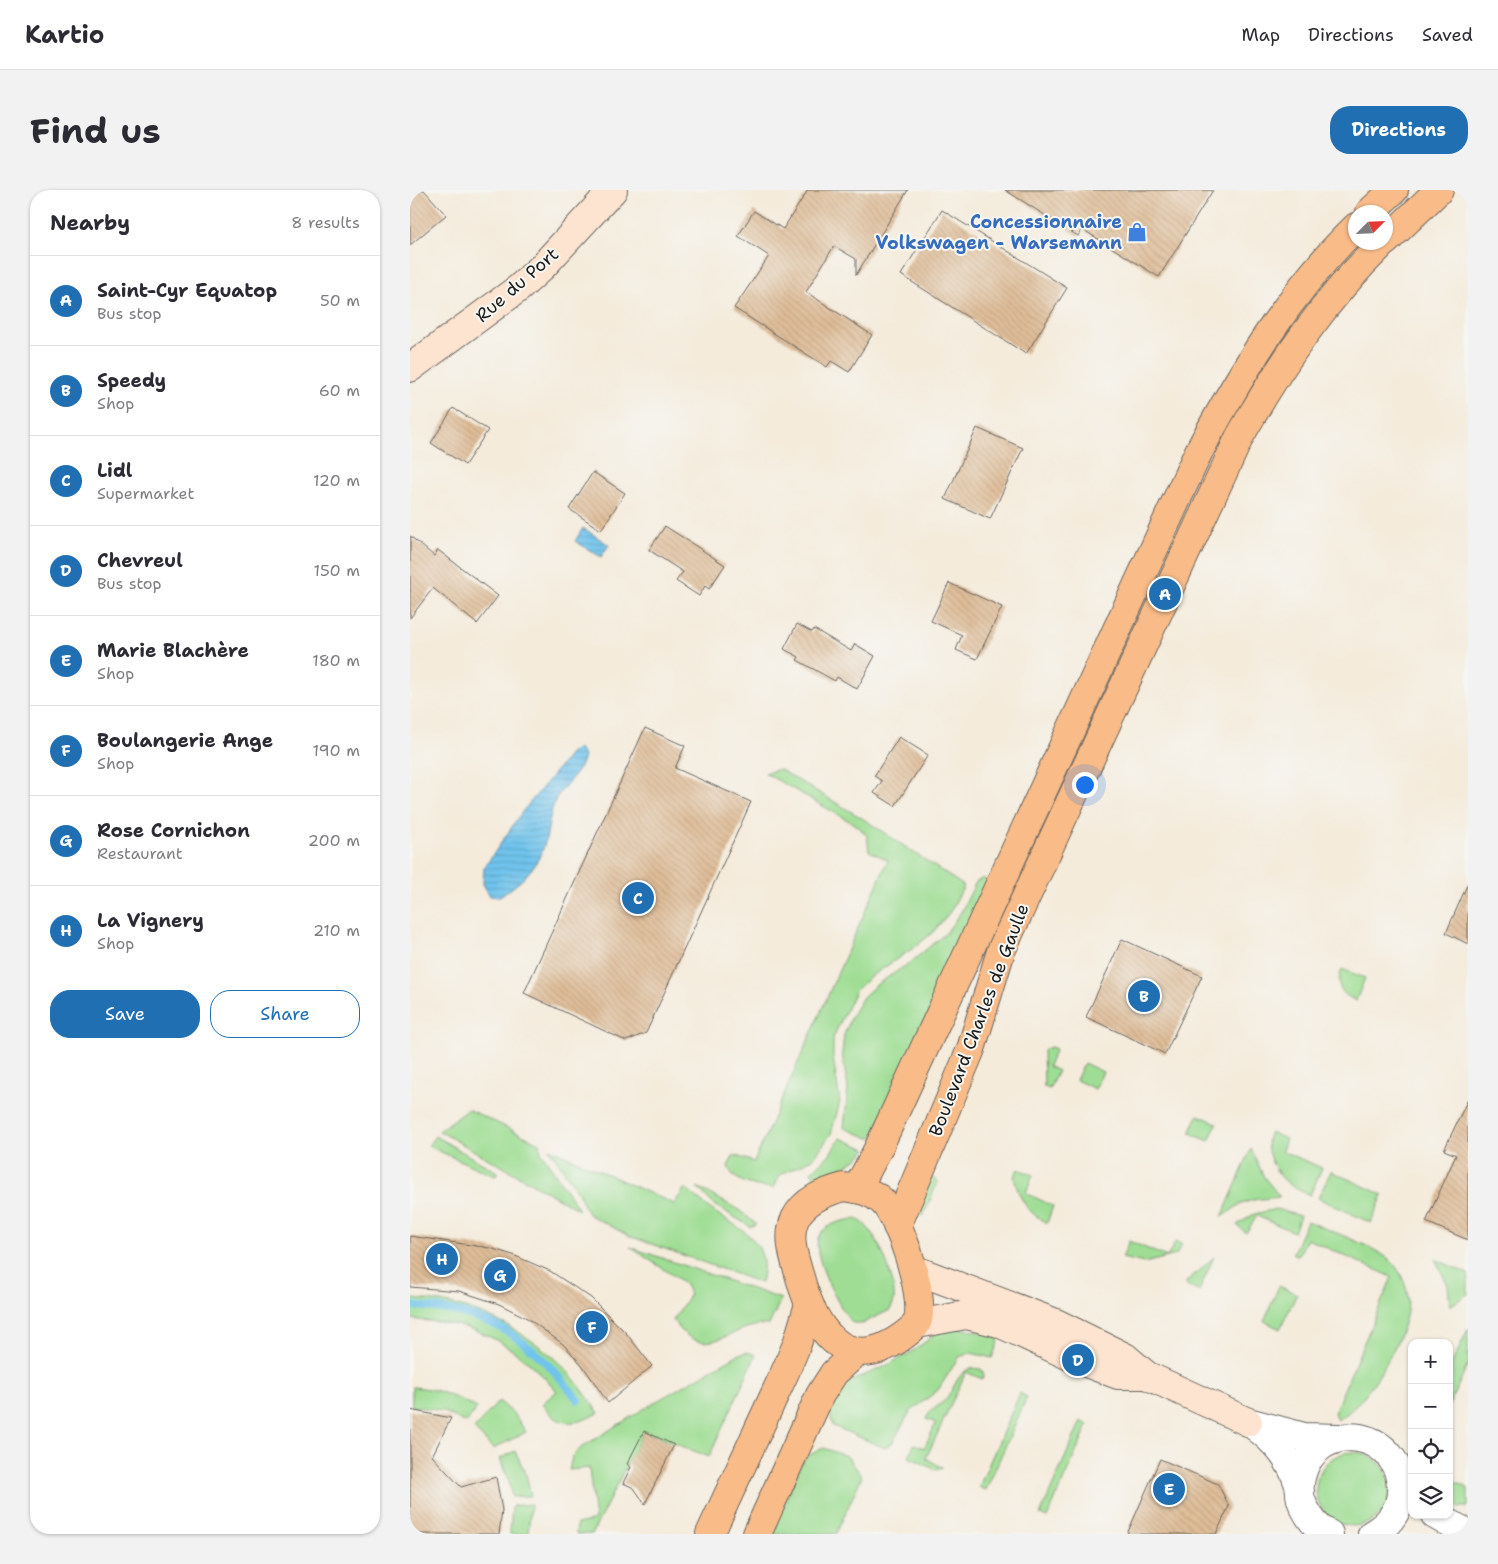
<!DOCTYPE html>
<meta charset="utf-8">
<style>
body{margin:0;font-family:"Shantell Sans",sans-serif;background:#f2f2f3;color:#2b2b33}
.controls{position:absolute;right:15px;bottom:15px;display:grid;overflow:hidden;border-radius:10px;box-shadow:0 1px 4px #0004}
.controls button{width:45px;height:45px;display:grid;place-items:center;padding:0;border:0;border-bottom:1px solid #e1e1e2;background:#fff;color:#2b2b33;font:25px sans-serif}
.compass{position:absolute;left:938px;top:15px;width:45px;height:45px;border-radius:50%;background:#fff;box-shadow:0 1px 4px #0004;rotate:66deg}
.you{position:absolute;left:674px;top:594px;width:18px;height:18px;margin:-12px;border:4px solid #fff;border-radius:50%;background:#1a73e8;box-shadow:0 0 0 8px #1a73e833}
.badge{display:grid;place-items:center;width:32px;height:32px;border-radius:50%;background:#1f6fb2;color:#fff;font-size:16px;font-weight:700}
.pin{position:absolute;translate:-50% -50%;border:2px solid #fff;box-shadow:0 1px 5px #0006}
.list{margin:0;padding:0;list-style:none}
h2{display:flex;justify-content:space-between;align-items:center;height:65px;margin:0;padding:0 20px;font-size:21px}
h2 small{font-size:16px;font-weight:400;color:#7c7c81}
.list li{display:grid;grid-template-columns:32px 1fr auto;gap:15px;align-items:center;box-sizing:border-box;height:90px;padding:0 20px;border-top:1px solid #e1e1e2}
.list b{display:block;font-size:19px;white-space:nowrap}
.list p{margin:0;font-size:16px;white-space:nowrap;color:#7c7c81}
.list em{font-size:16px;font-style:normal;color:#7c7c81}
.actions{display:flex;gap:10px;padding:15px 20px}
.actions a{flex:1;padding:11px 0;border:1px solid #1f6fb2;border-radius:20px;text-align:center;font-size:18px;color:#1f6fb2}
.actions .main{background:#1f6fb2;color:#fff}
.icon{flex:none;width:28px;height:28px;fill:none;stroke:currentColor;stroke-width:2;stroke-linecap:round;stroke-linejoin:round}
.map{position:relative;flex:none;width:1058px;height:1344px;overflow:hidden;border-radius:20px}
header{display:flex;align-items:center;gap:30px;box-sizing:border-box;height:70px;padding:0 25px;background:#fff;border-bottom:1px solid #e1e1e2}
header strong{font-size:24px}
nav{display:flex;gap:28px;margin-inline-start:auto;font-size:18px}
.intro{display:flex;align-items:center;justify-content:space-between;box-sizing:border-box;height:120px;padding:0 30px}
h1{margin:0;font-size:35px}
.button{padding:12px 22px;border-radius:20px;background:#1f6fb2;color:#fff;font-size:18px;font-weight:700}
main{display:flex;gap:30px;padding:0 30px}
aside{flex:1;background:#fff;border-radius:20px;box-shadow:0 1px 4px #0004}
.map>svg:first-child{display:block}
</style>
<header>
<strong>Kartio</strong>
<nav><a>Map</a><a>Directions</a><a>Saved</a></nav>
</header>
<div class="intro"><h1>Find us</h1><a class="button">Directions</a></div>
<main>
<aside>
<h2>Nearby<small>8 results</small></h2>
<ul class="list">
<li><span class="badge">A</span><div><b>Saint-Cyr Equatop</b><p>Bus stop</p></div><em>50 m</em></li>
<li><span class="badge">B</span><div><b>Speedy</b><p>Shop</p></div><em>60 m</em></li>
<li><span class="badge">C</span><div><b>Lidl</b><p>Supermarket</p></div><em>120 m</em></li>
<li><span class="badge">D</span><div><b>Chevreul</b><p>Bus stop</p></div><em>150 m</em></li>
<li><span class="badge">E</span><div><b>Marie Blachère</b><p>Shop</p></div><em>180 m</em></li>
<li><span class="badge">F</span><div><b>Boulangerie Ange</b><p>Shop</p></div><em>190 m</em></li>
<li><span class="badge">G</span><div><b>Rose Cornichon</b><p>Restaurant</p></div><em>200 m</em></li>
<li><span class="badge">H</span><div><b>La Vignery</b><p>Shop</p></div><em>210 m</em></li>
</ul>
<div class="actions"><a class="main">Save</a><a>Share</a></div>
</aside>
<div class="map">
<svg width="1058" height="1344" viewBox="0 0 1058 1344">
<defs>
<pattern id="water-rules" width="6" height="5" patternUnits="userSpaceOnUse" patternTransform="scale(1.25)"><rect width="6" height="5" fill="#6fc3ec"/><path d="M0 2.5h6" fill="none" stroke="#60a7ca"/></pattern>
<pattern id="building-back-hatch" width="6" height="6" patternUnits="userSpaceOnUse" patternTransform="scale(1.25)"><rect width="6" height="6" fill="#dfbd98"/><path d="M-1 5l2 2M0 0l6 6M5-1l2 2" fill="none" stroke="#bfa282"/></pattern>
</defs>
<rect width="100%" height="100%" fill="#f6f6f2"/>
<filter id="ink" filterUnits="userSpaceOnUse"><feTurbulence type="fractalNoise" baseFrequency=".02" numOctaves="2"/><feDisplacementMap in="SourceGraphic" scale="10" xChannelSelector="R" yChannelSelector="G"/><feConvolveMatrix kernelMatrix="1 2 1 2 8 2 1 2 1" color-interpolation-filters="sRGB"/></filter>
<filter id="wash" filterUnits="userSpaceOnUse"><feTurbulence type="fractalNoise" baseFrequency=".0096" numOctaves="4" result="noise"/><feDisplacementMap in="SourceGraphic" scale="20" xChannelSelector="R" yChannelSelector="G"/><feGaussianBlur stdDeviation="1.12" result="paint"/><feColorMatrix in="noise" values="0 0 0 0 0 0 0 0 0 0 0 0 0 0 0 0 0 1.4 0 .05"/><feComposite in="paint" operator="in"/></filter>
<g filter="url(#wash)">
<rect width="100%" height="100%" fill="#f4ebdb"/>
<g fill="#9edd93" stroke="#5d7c58">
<path d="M369,579L452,628L554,696L540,722L522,743L505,757L460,787L445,801L423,848V868L430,912L421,944L403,969L370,985L364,998C349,997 323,994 318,976L324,965L344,972L478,670L459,661L457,646L448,636L355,583Z"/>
<path d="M573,688L578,691L462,949L434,938L438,898L432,863L434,845L442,825L453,807L466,795L501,772L536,743L551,722L566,692Z"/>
<path d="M932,779L955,788L946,811C930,803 925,796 932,779Z"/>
<path d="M641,857L646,859L638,876L648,881L639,899L634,897L633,860Z"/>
<path d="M674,873L693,882L685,899L666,890Z"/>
<path d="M58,919L129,953L131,962L169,1020L29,941Z"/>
<path d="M788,925L807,933L799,951L780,943Z"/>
<path d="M860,942L876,949L872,961L912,978L900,1005C893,1002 885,999 879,994C866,985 851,958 860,942Z"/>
<path d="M25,946L87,982V985L84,986L18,956Z"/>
<path d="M430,948L457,959C440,978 426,978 405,988L401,982L419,965Z"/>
<path d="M139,958L264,1014L275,998C286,1008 297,1017 309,1025C337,1043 361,1054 351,1093L219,1046L178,1024L168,1002Z"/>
<path d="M841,959L854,987L870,1007L842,1010L829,1015L812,1027Z"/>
<path d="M608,979L623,985L616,1003L643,1016L637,1033C617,1022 609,1009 604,987Z"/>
<path d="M921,981L973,1005L961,1033L908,1008Z"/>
<path d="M521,987L528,991L513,1027C505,1014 515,1000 521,987Z"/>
<path d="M287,997L329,1020L346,1034L341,1037L304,1015Z"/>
<path d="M866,1019L890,1026L884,1042L847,1026L836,1043L827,1035L844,1024Z"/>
<path d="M446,1029C465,1034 486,1089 484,1109C484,1112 482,1116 480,1120L453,1133H443C430,1121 402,1066 408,1048C413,1034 434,1030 446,1029Z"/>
<path d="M897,1031C918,1040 970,1058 983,1073C992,1084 998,1098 998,1112C998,1144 956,1217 927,1230L924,1223L982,1087L897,1049L888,1066L883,1063Z"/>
<path d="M719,1051L757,1067L766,1051L772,1055L766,1065L734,1073L712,1068Z"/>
<path d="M220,1057L371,1109L359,1135C322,1131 296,1178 263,1130L280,1104L273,1092Z"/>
<path d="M804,1067L789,1101L777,1096L776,1092Z"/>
<path d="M1025,1069L1058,1084V1104L1040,1116L1038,1095Z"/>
<path d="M869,1096L887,1104L870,1139L854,1131Z"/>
<path d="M0,1109C53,1110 106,1134 146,1170C163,1185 176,1205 189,1223C164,1235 150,1239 132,1214L147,1201C121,1172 89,1145 50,1136C34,1132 16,1131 0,1129Z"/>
<path d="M544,1137L580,1144L589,1150L582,1168L561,1163L549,1167L528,1200L500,1222L482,1253L475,1258L423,1236L419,1218L434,1194L476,1176L506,1159L526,1143Z"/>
<path d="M1058,1139V1174L1039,1215V1180Z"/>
<path d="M338,1162L346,1165L299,1267L234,1241L182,1344H166L167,1334L185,1330L179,1278L159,1280L162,1267L172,1257L245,1212L329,1164Z"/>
<path d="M561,1178L571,1179L574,1184L572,1189L556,1182L516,1268L533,1278L526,1280L499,1267L504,1254L514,1258L526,1233L516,1229C519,1221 527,1217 533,1212C545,1201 545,1184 561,1178Z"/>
<path d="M2,1197C27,1198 45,1207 67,1218L56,1233L32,1221L2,1216Z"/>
<path d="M610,1203L617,1207L576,1300L569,1297Z"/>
<path d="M89,1211L104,1224L116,1242L83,1259L64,1239Z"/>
<path d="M671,1231L678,1235L637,1328L630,1325Z"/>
<path d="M413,1258L437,1266L452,1286L426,1344H361L394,1268Z"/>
<path d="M105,1261L116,1284L121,1306L102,1307L99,1292L90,1269Z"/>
<circle cx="943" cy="1299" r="37"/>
<path d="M1039,1289L1058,1298V1317H1039Z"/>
<path d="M121,1314L118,1344H100L102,1316Z"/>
</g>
<g fill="url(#water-rules)" stroke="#467084">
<path d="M173,338L199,355L191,367L165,351Z"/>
<path d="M168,558L174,566C170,585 153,594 145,611C140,623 139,636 136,649C130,675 111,694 88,707L80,706L73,694L74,678L112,622L161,563Z"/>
</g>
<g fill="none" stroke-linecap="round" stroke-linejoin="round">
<path stroke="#6fc3ec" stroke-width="8" d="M0,1116C79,1119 121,1148 168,1210"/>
</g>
<g id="blocks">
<g fill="url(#building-back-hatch)">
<path d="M0,0H14L36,25L0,55Z"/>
<path d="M398,0H498L446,85V69L424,56L396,102L462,145L439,182L421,171L417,177L324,118L359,66L328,46L344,21L373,39Z"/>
<path d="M595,0H803L749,87L672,39L668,46Z"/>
<path d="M532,20L657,98L616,164L491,85Z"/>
<path d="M43,218L78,240L55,275L21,253Z"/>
<path d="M567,238L613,258L580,329L535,309Z"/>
<path d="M183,282L215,303L191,340L159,319Z"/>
<path d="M255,336L315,375L299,399L295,396L289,406L266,391L273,382L239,360Z"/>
<path d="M0,346L24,366L28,360L88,406L67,434L23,398L0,428Z"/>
<path d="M539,393L592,417L567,469L546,460L552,445L521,431Z"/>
<path d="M387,434L402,442L404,439L441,461L445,454L465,466L447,499L427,487L425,491L387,470L389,467L374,459Z"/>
<path d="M235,538L275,556L265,578L341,612L236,843L216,851L114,803Z"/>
<path d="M489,547L518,565L485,616L464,603L472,591L464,586Z"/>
<path d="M1058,693V754L1036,743Z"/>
<path d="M712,749L792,786L755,864L676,827Z"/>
<path d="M1058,909V1050L1016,1032L1046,965L1034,960Z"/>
<path d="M0,1046L80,1058L103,1065L140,1081L181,1108L216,1143L242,1176L198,1213L173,1176L153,1154L117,1128L89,1114L49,1101L0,1097Z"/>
<path d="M0,1220L41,1228L22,1266L51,1297L86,1287L92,1320L89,1344H0Z"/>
<path d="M234,1241L264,1255L235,1314L224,1298L213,1293L221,1277L217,1274Z"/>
<path d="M750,1269L808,1294L819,1316L806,1344H717Z"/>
</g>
</g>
</g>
<g filter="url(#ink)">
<use href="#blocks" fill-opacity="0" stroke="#68645f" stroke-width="1"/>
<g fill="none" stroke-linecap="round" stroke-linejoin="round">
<defs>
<g id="street">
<path d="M838,1232L894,1247L928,1248"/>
<path d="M846,1237C867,1253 881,1270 889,1295"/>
<path d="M1025,1325L1058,1344"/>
<path d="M919,1344C907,1339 900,1329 894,1317C889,1308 889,1297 891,1287C905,1228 989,1237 991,1298C992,1318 979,1335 962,1344"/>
</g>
<g id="secondary">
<path d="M0,178L109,98L132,77L203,0"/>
<path d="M503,1079L646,1133L715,1167L736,1185L838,1232"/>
<path d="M507,1134L556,1125L589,1133L668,1170L708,1185H736"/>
</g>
<g id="primary">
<path d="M960,22L984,0"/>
<path d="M976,51L1029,0"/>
<path d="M434,997C448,999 461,1001 472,1011C489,1025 522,1121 504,1137C442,1192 406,1147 389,1084C384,1067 377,1047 385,1029C394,1010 415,1002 434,997Z"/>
<path d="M447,999L468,959L789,261C832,181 880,101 946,37"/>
<path d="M487,1036L561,859L591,761L830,246C870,175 915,109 974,52"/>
<path d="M300,1344L376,1180L387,1154L399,1114"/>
<path d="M347,1344L410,1205L424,1183L447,1162"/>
</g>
</defs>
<use href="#street" stroke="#68645f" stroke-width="30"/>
<use href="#secondary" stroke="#68645f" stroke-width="30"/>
<use href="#primary" stroke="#68645f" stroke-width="30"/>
<use href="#street" stroke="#fff" stroke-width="28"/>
<use href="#secondary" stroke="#fde4d0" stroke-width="28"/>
<use href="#primary" stroke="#f9bc89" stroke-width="28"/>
</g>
</g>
<defs>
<symbol id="shop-bare" viewBox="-9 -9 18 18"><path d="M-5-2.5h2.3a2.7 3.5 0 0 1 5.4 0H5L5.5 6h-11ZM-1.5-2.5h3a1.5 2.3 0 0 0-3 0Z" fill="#3f7fe0" stroke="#f6f6f2" stroke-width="2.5" paint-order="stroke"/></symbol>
</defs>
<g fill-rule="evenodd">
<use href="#shop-bare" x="713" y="28" width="28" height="28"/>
</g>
<g text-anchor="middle" stroke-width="4" stroke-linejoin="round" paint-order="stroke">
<g font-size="18" font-weight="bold" fill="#366cbe" stroke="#f6f6f2" text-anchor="end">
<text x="712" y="38">Concessionnaire<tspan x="712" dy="21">Volkswagen - Warsemann</tspan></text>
</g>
<g font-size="18" fill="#1c1c1c" stroke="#f6f6f2">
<text transform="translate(107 95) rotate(-41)" y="6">Rue du Port</text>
<text transform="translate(569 830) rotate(-69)" y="6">Boulevard Charles de Gaulle</text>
</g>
</g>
</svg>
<div class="controls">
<button>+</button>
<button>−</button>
<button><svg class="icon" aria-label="locate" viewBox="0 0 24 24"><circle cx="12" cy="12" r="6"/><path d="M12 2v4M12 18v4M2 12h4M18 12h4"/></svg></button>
<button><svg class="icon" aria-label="layers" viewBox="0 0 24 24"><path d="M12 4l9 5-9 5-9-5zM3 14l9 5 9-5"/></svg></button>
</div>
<svg class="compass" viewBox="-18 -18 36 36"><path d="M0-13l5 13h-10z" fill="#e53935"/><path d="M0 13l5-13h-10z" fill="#7c7c81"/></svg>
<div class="you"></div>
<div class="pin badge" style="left:755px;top:404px">A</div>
<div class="pin badge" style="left:734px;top:806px">B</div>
<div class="pin badge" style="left:228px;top:708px">C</div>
<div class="pin badge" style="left:668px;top:1170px">D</div>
<div class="pin badge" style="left:759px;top:1299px">E</div>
<div class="pin badge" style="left:182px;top:1137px">F</div>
<div class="pin badge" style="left:90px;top:1085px">G</div>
<div class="pin badge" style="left:32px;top:1069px">H</div>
</div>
</main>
